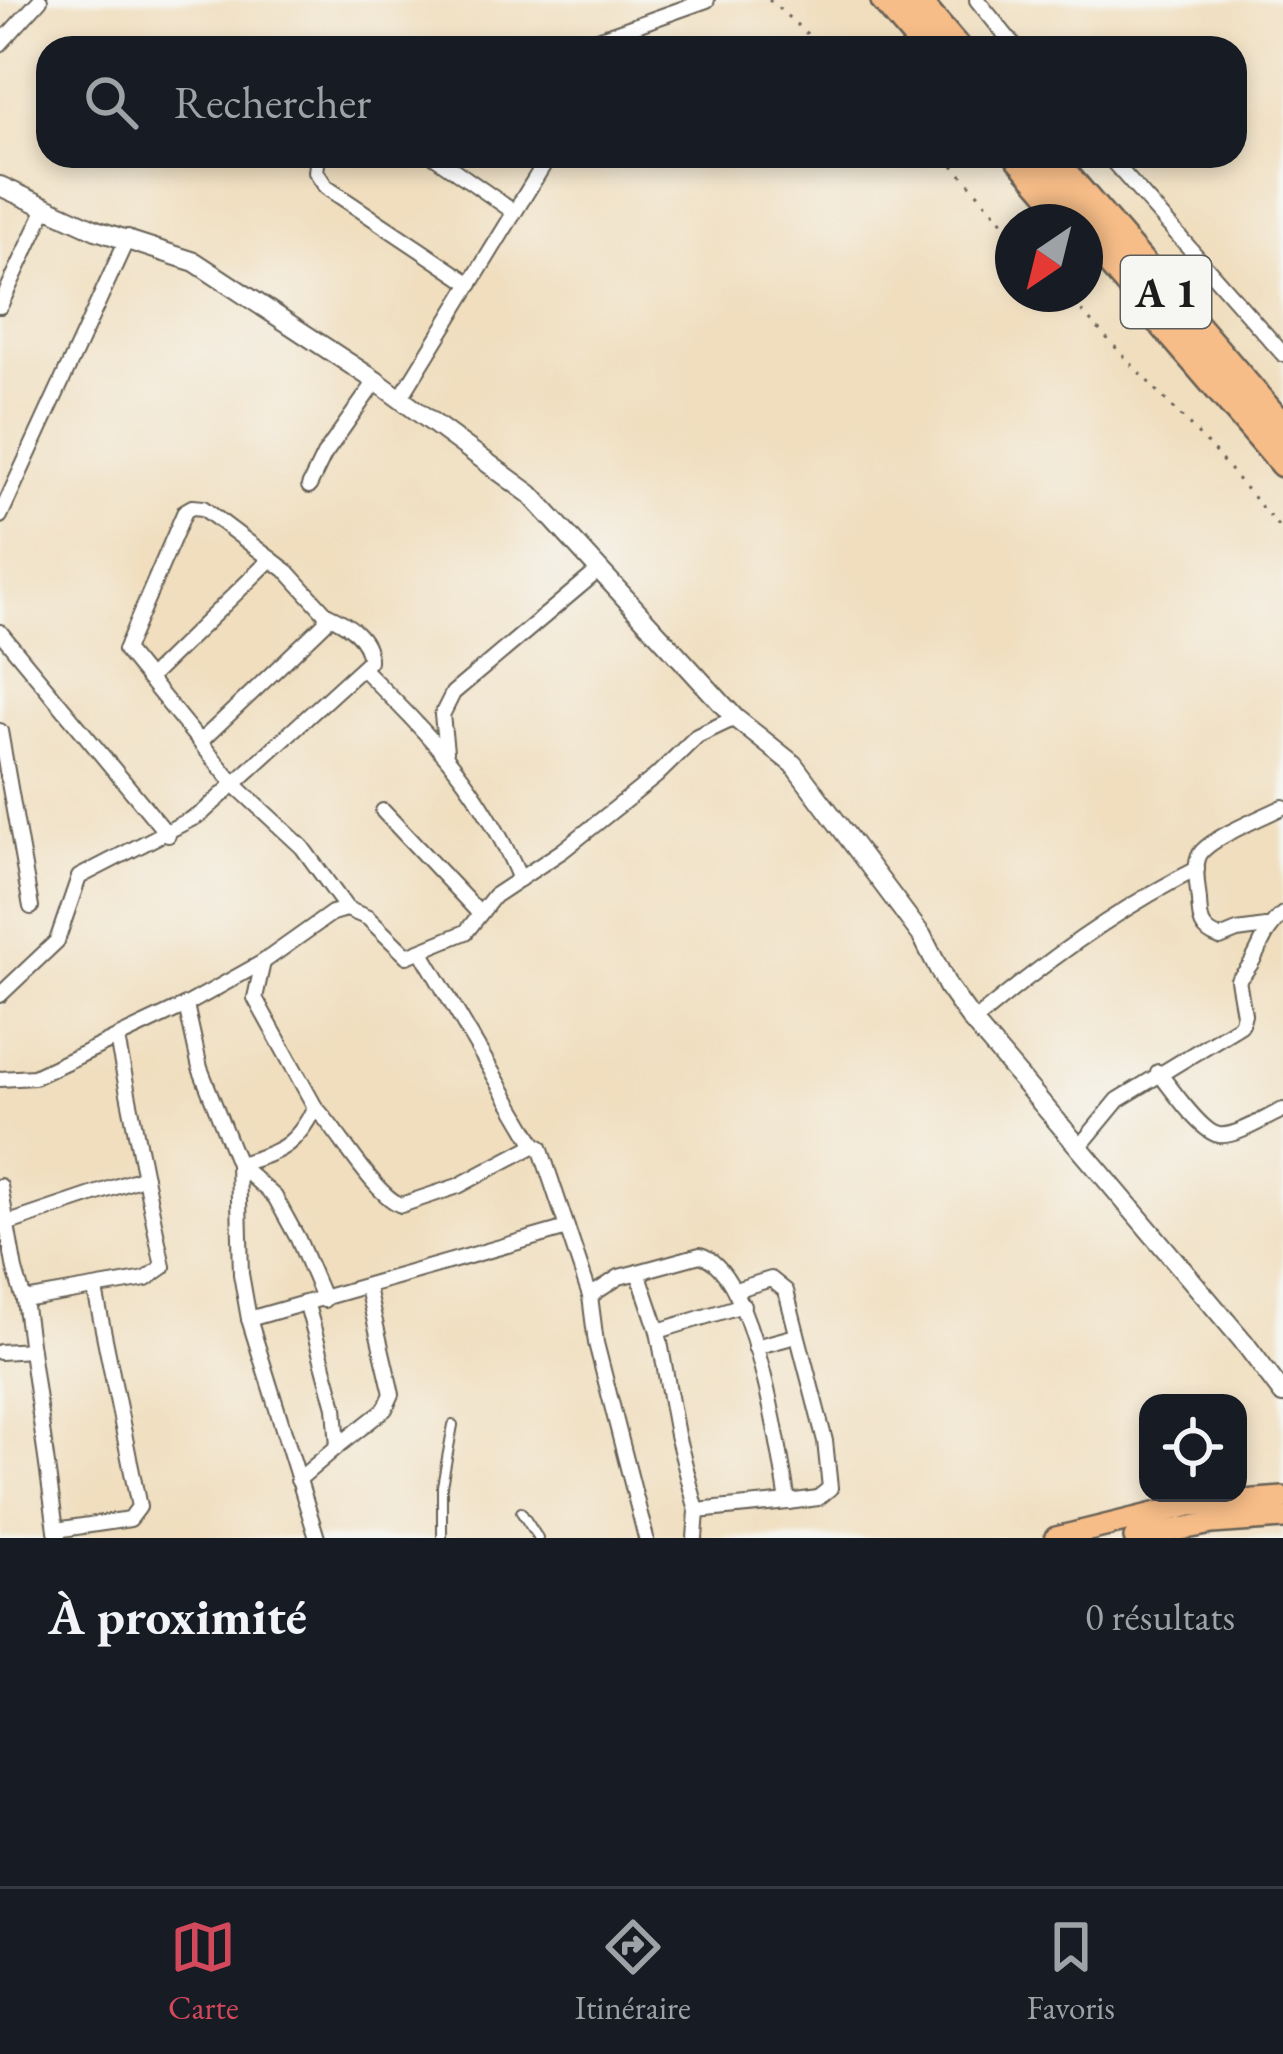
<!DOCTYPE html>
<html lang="fr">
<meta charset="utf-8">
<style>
body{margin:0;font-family:"EB Garamond",serif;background:#20242c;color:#f1f3f6}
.controls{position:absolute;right:36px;bottom:36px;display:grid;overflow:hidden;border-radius:24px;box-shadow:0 6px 18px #0003}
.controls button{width:108px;height:108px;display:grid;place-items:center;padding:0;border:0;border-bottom:3px solid #363941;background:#171b24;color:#f1f3f6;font:60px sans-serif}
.compass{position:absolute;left:995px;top:204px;width:108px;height:108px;border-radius:50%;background:#171b24;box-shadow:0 6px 18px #0003;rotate:215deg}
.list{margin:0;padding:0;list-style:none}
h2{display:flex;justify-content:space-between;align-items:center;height:156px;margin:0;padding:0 48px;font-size:51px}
h2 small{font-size:39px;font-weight:400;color:#9ea1a6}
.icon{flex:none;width:66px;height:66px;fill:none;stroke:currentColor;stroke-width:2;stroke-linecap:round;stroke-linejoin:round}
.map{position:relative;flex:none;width:1283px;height:1538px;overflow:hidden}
.search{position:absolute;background:#171b24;box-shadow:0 6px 18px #0003;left:36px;right:36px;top:36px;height:132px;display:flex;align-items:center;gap:30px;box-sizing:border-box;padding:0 42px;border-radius:36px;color:#9ea1a6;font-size:45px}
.sheet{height:348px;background:#171b24}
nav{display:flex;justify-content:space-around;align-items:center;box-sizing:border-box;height:168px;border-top:3px solid #363941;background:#171b24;font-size:33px;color:#9ea1a6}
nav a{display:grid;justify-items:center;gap:6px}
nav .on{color:#d1495b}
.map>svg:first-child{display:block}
</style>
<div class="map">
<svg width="1283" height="1538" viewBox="0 0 1283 1538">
<rect width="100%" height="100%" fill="#f6f6f2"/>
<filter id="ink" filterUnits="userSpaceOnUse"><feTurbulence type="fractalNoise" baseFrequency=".00833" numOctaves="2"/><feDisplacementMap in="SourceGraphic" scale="24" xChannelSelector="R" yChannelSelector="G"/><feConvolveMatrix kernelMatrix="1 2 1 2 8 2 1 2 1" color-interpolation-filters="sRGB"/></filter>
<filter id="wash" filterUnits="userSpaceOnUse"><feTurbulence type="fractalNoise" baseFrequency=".004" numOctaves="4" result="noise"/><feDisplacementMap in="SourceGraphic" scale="48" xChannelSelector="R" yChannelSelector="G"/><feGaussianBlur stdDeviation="2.7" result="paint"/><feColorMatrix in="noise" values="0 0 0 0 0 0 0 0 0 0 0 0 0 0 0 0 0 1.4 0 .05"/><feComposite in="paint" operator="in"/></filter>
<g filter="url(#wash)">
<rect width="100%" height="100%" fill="#f0debe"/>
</g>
<g filter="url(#ink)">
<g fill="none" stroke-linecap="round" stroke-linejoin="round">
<defs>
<g id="service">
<path d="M521,1512L538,1538"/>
<path d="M442,1538V1486L453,1425"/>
</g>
<g id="minor">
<path d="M977,0L1016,48"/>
<path d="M0,44L40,0"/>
<path d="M572,48L707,0"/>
<path d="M318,156L316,172L326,187L471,284"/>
<path d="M434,156L514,212"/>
<path d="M1108,156L1283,354"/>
<path d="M0,306L46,208"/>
<path d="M400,399L549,156"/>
<path d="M309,486L324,455L376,381"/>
<path d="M0,516L128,237"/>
<path d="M0,632L168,835"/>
<path d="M362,668C432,738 480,785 520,879"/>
<path d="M148,679L271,559"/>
<path d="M0,731L31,907"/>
<path d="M200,742L325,623L326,614L288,572L203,508L192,507L185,511L125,650L234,784L302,847L347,909"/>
<path d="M446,751L442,715L453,693L599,570"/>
<path d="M383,811L480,914"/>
<path d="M1266,927L1237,931L1220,938C1200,931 1200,920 1199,901C1198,888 1193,866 1200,854C1212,837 1263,817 1283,807"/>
<path d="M421,951L535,1145"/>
<path d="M0,995L57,941L79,877L201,814L369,661C370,637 346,623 326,614"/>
<path d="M186,1005L263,962L332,913L347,909L368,918L407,956L466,932L494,896L562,851L656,776L697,736L735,718"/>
<path d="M973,1022C1042,964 1116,909 1197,869"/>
<path d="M1158,1072C1171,1087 1201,1133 1219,1135C1237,1137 1266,1117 1283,1110"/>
<path d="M0,1079L34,1077L186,1005L200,1068L238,1164L241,1274L249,1319L317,1538"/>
<path d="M315,1107C338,1130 375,1196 401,1205L458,1186L535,1145L540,1147L590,1296L596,1343L646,1538"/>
<path d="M1080,1146L1118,1100L1241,1025L1244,1014L1238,980C1261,957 1259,934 1283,914"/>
<path d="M238,1164C279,1153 296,1146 315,1107L255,998L263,962"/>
<path d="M238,1164L275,1197L298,1239L324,1300"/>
<path d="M0,1186L15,1270L24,1300L146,1279L163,1267L117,1039"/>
<path d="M6,1224L145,1177"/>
<path d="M638,1272L700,1255C753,1269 780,1451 788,1502L697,1511"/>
<path d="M735,1290L771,1279L786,1291L825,1441L830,1488L818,1498L788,1502"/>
<path d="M590,1296L619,1277L638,1272L658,1331L677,1435L697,1511L695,1538"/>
<path d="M24,1300L56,1530"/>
<path d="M249,1319L567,1228"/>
<path d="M658,1331L743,1305"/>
<path d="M755,1347L796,1336"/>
<path d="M0,1352L31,1350"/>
<path d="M338,1446L385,1409L392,1394L367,1288"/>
<path d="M298,1480L338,1446L335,1407L307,1305"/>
<path d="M58,1538L56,1530L130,1519L139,1507L95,1290"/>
</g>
<path id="tertiary" d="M0,186L96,230L195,262L376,381L530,494L735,718L793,764L922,936L948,987L973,1022L1243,1341L1283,1394"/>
<g id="primary">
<path d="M1056,1538L1190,1505L1283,1498"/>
<path d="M1135,1538L1212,1523L1283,1518"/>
</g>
<g id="motorway">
<path d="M885,0L926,48"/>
<path d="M915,0L956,48"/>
<path d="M1019,156L1076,222"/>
<path d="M1049,156L1283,428"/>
<path d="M1085,233L1283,463"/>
</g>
</defs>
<use href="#service" stroke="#666055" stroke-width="12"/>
<use href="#minor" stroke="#666055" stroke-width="18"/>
<use href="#tertiary" stroke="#666055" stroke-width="22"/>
<use href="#primary" stroke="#666055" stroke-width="26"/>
<use href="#motorway" stroke="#666055" stroke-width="32"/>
<g stroke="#666055" stroke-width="3" stroke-dasharray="3 9" stroke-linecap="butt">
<path d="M769,0L823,48"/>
<path d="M945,156L1013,233"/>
<path d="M1065,294L1212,449L1283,532"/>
</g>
<use href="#service" stroke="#fff" stroke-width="8"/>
<use href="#minor" stroke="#fff" stroke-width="14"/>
<use href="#tertiary" stroke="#fff" stroke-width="18"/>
<use href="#primary" stroke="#f7bd88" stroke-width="21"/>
<use href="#motorway" stroke="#f7bd88" stroke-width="27"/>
</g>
</g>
<g text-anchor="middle" stroke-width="10" stroke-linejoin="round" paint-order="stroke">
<rect fill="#f6f6f2" stroke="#5d5d5c" stroke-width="3" x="1121" y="256" width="90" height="72" rx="9"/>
<g font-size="42" font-weight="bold" fill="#1c1c1c">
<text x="1166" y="307">A 1</text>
</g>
</g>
</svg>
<div class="controls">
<button><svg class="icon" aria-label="locate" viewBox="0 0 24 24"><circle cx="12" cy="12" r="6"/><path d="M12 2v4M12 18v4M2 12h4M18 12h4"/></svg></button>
</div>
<svg class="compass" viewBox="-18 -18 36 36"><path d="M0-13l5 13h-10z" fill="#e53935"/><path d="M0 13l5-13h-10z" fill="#9ea1a6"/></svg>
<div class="search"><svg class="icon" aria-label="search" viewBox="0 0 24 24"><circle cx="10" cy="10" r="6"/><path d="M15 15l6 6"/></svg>Rechercher</div>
</div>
<section class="sheet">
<h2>À proximité<small>0 résultats</small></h2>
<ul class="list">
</ul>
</section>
<nav>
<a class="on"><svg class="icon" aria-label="map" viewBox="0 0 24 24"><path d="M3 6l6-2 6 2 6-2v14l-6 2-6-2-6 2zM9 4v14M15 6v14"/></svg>Carte</a>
<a><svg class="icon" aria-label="directions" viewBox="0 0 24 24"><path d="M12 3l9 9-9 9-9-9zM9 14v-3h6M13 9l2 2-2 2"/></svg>Itinéraire</a>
<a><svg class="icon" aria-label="saved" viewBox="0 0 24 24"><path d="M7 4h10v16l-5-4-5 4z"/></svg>Favoris</a>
</nav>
